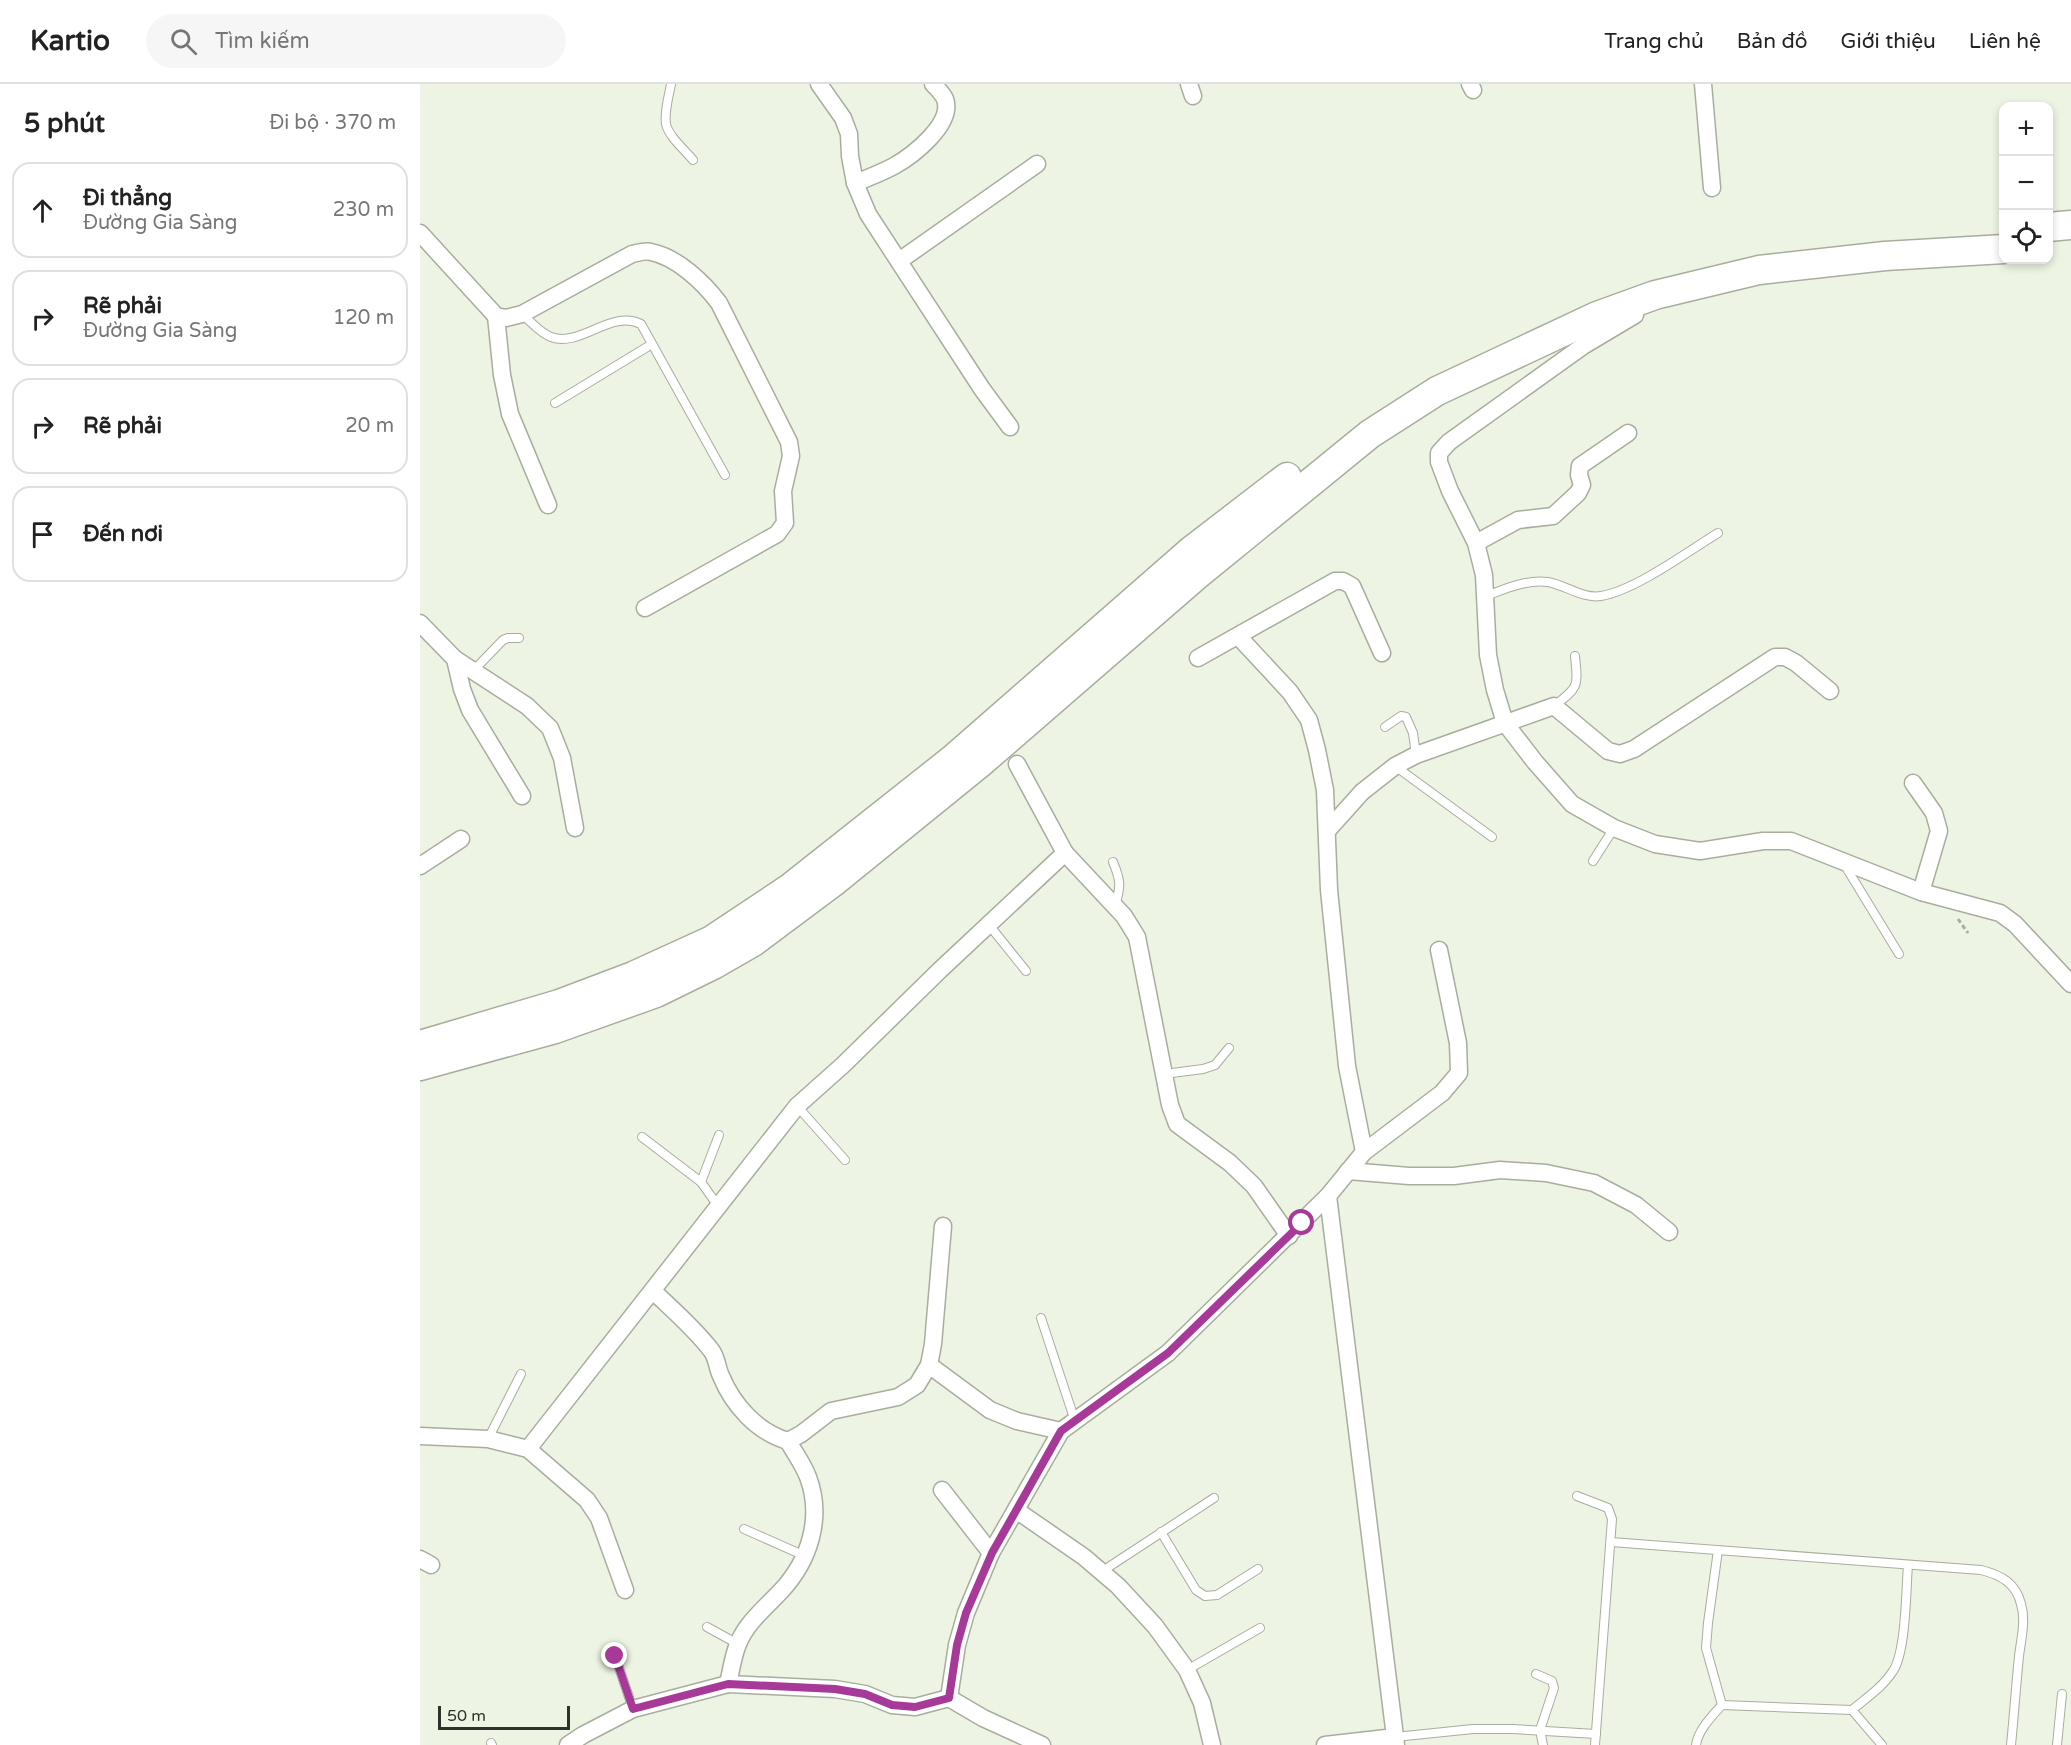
<!DOCTYPE html>
<html lang="vi">
<meta charset="utf-8">
<style>
body{margin:0;font-family:"Varela Round",sans-serif;background:#f6f6f6;color:#222}
.controls{position:absolute;right:18px;top:18px;display:grid;overflow:hidden;border-radius:12px;box-shadow:0 3px 9px #0003}
.controls button{width:54px;height:54px;display:grid;place-items:center;padding:0;border:0;border-bottom:2px solid #e0e0e0;background:#fff;color:#222;font:30px sans-serif}
.scale{position:absolute;left:18px;bottom:15px;width:132px;box-sizing:border-box;padding-left:6px;border:3px solid #2f322b;border-top:0;font-size:16px;line-height:21px;white-space:nowrap;color:#2f322b;-webkit-text-stroke:4px #edf4e3;paint-order:stroke}
.stop{position:absolute;width:18px;height:18px;margin:-14px;border:4px solid #a73998;border-radius:50%;background:#fff}
.stop.end{background:#a73998;border-color:#fff;box-shadow:0 2px 6px #0008}
.list{margin:0;padding:0;list-style:none}
h2{display:flex;justify-content:space-between;align-items:center;height:78px;margin:0;padding:0 24px;font-size:26px}
h2 small{font-size:20px;font-weight:400;color:#767676}
.list li{display:grid;grid-template-columns:39px 1fr auto;gap:18px;align-items:center;box-sizing:border-box;height:96px;margin:0 12px 12px;padding:0 12px;border:2px solid #e0e0e0;border-radius:18px}
.list b{display:block;font-size:22px;white-space:nowrap}
.list p{margin:0;font-size:20px;white-space:nowrap;color:#767676}
.list em{font-size:20px;font-style:normal;color:#767676}
.icon{flex:none;width:33px;height:33px;fill:none;stroke:currentColor;stroke-width:2;stroke-linecap:round;stroke-linejoin:round}
.map{position:relative;flex:none;width:1651px;height:1661px;overflow:hidden}
header{display:flex;align-items:center;gap:36px;box-sizing:border-box;height:84px;padding:0 30px;background:#fff;border-bottom:2px solid #e0e0e0}
header strong{font-size:28px}
nav{display:flex;gap:33px;margin-inline-start:auto;font-size:21px}
.search{width:420px;height:54px;background:#f6f6f6;display:flex;align-items:center;gap:15px;box-sizing:border-box;padding:0 21px;border-radius:33px;color:#767676;font-size:22px}
main{display:flex}
aside{flex:1;background:#fff}
.map>svg:first-child{display:block}
</style>
<header>
<strong>Kartio</strong>
<div class="search"><svg class="icon" aria-label="search" viewBox="0 0 24 24"><circle cx="10" cy="10" r="6"/><path d="M15 15l6 6"/></svg>Tìm kiếm</div>
<nav><a>Trang chủ</a><a>Bản đồ</a><a>Giới thiệu</a><a>Liên hệ</a></nav>
</header>
<main>
<aside>
<h2>5 phút<small>Đi bộ · 370 m</small></h2>
<ul class="list">
<li><svg class="icon" aria-label="ahead" viewBox="0 0 24 24"><path d="M12 20V5M6 11l6-6 6 6"/></svg><div><b>Đi thẳng</b><p>Đường Gia Sàng</p></div><em>230 m</em></li>
<li><svg class="icon" aria-label="right" viewBox="0 0 24 24"><path d="M7 20v-9h11M14 6l5 5-5 5"/></svg><div><b>Rẽ phải</b><p>Đường Gia Sàng</p></div><em>120 m</em></li>
<li><svg class="icon" aria-label="right" viewBox="0 0 24 24"><path d="M7 20v-9h11M14 6l5 5-5 5"/></svg><div><b>Rẽ phải</b></div><em>20 m</em></li>
<li><svg class="icon" aria-label="arrive" viewBox="0 0 24 24"><path d="M6 21V4h12l-3 4 3 4H6"/></svg><div><b>Đến nơi</b></div></li>
</ul>
</aside>
<div class="map">
<svg width="1651" height="1661" viewBox="0 0 1651 1661">
<rect width="100%" height="100%" fill="#edf4e3"/>
<g fill="none" stroke-linecap="round" stroke-linejoin="round">
<defs>
<g id="service">
<path d="M251,0C249,12 244,27 246,40C249,53 264,65 273,76"/>
<path d="M102,230C111,238 120,249 131,253C160,264 191,225 221,240L305,391"/>
<path d="M135,319L232,260"/>
<path d="M1066,512C1085,505 1107,495 1128,498C1145,501 1163,515 1181,512C1216,506 1267,468 1298,449"/>
<path d="M53,587L83,556L88,554H99"/>
<path d="M1134,622C1159,603 1158,603 1155,572"/>
<path d="M965,643L981,632L986,633L993,649L996,671"/>
<path d="M975,682L1072,753"/>
<path d="M1173,777L1194,744"/>
<path d="M693,778C701,797 701,802 695,822"/>
<path d="M1424,780L1479,870"/>
<path d="M569,841L606,887"/>
<path d="M744,990L783,985L795,981L809,964"/>
<path d="M377,1022L425,1076"/>
<path d="M222,1053L281,1098L298,1122"/>
<path d="M281,1098L299,1051"/>
<path d="M621,1234L655,1337"/>
<path d="M68,1355L101,1290"/>
<path d="M1157,1412L1188,1424L1192,1435L1175,1661"/>
<path d="M324,1445L385,1472"/>
<path d="M741,1448L776,1506L785,1512L797,1511L838,1485"/>
<path d="M1191,1458L1561,1486C1581,1491 1596,1499 1601,1520C1606,1536 1601,1556 1599,1572C1596,1602 1594,1631 1591,1661"/>
<path d="M681,1488L794,1414"/>
<path d="M287,1543L318,1560"/>
<path d="M195,1572L213,1625"/>
<path d="M767,1586L840,1544"/>
<path d="M1116,1590L1132,1597L1134,1604L1120,1646L1123,1661"/>
<path d="M1302,1621L1432,1626"/>
<path d="M975,1653L1053,1645H1093L1176,1650"/>
<path d="M71,1659L72,1661"/>
<path d="M1276,1661C1278,1646 1292,1632 1302,1621L1286,1564L1288,1539L1298,1466"/>
<path d="M1462,1661L1432,1626C1446,1614 1463,1603 1473,1587C1486,1568 1486,1506 1488,1481"/>
<path d="M1637,1661L1642,1610"/>
</g>
<g id="minor">
<path d="M399,0L423,34L429,50L430,72L435,99L448,130L562,305L590,343"/>
<path d="M769,0L773,12"/>
<path d="M1050,0L1053,6"/>
<path d="M1283,0L1292,104"/>
<path d="M435,99C448,94 461,89 474,82C492,72 534,40 525,15C523,10 517,4 513,0"/>
<path d="M0,149L76,232L86,234L102,230L212,170C218,169 225,166 231,168C257,173 284,199 299,219L369,358L371,372L363,407L365,439L357,450L225,524"/>
<path d="M479,177L617,80"/>
<path d="M1215,231L1163,262L1029,358L1019,369V378L1030,407L1056,459L1064,491L1068,571L1075,606L1085,639L1115,678L1152,720L1194,744L1235,760L1280,767L1343,757H1371L1501,808L1580,829L1595,840L1651,900"/>
<path d="M76,232L82,291L90,330L128,421"/>
<path d="M1056,459L1098,436L1133,432L1158,409L1162,401L1159,391L1160,382L1208,349"/>
<path d="M0,539L35,575L107,622L130,644L142,674L155,744"/>
<path d="M818,552L870,608L889,636L897,666L905,706L909,806L927,982L944,1068"/>
<path d="M778,574L915,497H923L932,502L962,569"/>
<path d="M35,575L42,605L50,626L102,712"/>
<path d="M597,680L645,769L704,832L717,853L750,1021L757,1040L810,1079L834,1102L869,1152"/>
<path d="M1493,699L1514,729L1519,747L1501,808"/>
<path d="M907,747L942,708L975,682L996,671L1134,622L1188,667L1200,670L1214,665L1355,573H1365L1376,579L1410,607"/>
<path d="M0,782L41,755"/>
<path d="M928,1087L989,1092H1034L1080,1086L1126,1089L1174,1099L1216,1121L1249,1148"/>
<path d="M908,1112L976,1661"/>
<path d="M233,1207C253,1226 274,1244 291,1266C297,1273 297,1284 301,1292C313,1321 337,1348 368,1357L381,1350L411,1327L478,1313L497,1301L509,1281L513,1260L523,1142"/>
<path d="M509,1281L570,1326L597,1337L641,1347"/>
<path d="M0,1352L68,1355L108,1365L167,1416L179,1434L205,1506"/>
<path d="M108,1365L377,1022L423,981L520,886L645,769"/>
<path d="M522,1406L571,1469"/>
<path d="M596,1426L664,1473L698,1502L735,1542L767,1586L782,1619L792,1661"/>
<path d="M0,1475L11,1481"/>
<path d="M308,1600C311,1587 313,1572 318,1560C326,1539 346,1523 361,1507C390,1476 403,1433 388,1393C383,1380 374,1368 368,1357"/>
<path d="M529,1614L563,1634L622,1661"/>
<path d="M148,1661L163,1651L213,1625L308,1600L415,1605L445,1610L472,1621L495,1623L529,1614L537,1561L546,1529L571,1469L641,1347L748,1269L908,1112L944,1068L1022,1009L1039,989L1038,959L1019,866"/>
<path d="M905,1661L975,1653"/>
</g>
<g id="trunk">
<path d="M1628,143L1651,141"/>
<path d="M0,961L139,920L213,892L292,856L370,804L533,675L772,466L867,393"/>
<path d="M0,982L135,945L236,909L293,881L333,858L416,796L559,680L777,491L950,350L1017,307L1177,232L1235,211L1339,186L1465,172L1584,165"/>
</g>
</defs>
<use href="#service" stroke="#a8ae9e" stroke-width="10"/>
<use href="#minor" stroke="#a8ae9e" stroke-width="19"/>
<use href="#trunk" stroke="#a8ae9e" stroke-width="31"/>
<path stroke="#a9aea1" stroke-width="3" stroke-dasharray="4.5 3" stroke-linecap="butt" d="M1538,835L1548,849"/>
<use href="#service" stroke="#fff" stroke-width="8"/>
<use href="#minor" stroke="#fff" stroke-width="16"/>
<use href="#trunk" stroke="#fff" stroke-width="28"/>
</g>
<g fill="none" stroke-linecap="round" stroke-linejoin="round">
<path stroke="#a73998" stroke-width="8" d="M195,1572L213,1625L308,1600L415,1605L445,1610L472,1621L495,1623L529,1614L537,1561L546,1529L572,1469L641,1347L748,1269L882,1139"/>
</g>
</svg>
<div class="controls">
<button>+</button>
<button>−</button>
<button><svg class="icon" aria-label="locate" viewBox="0 0 24 24"><circle cx="12" cy="12" r="6"/><path d="M12 2v4M12 18v4M2 12h4M18 12h4"/></svg></button>
</div>
<div class="scale">50 m</div>
<div class="stop" style="left:882px;top:1139px"></div>
<div class="stop end" style="left:195px;top:1572px"></div>
</div>
</main>
